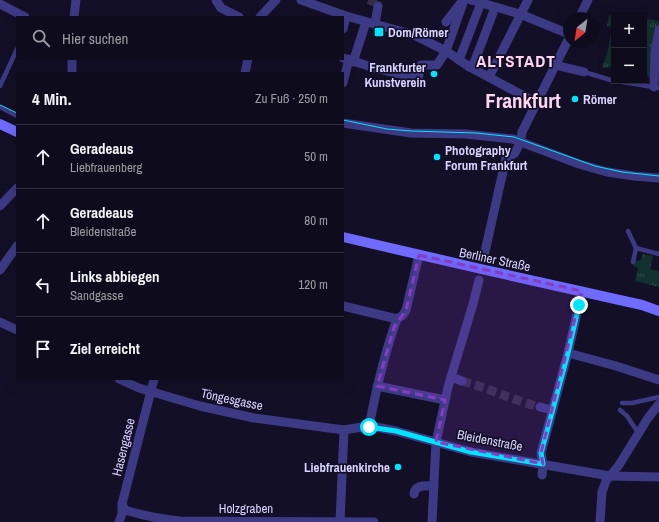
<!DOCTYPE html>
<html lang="de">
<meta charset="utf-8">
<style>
body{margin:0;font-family:"Archivo Narrow",sans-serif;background:#171425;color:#f1f3f6}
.controls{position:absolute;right:12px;top:12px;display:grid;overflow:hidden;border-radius:0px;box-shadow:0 4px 16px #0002}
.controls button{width:36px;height:36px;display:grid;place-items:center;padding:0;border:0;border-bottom:1px solid #2e2b3b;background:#0e0b1c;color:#f1f3f6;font:20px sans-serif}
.compass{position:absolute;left:563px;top:12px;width:36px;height:36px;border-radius:50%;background:#0e0b1c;box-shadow:0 4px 16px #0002;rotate:210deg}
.stop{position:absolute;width:12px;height:12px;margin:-9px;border:3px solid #00e5ff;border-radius:50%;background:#fff}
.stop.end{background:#00e5ff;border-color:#fff;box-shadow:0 1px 4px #0008}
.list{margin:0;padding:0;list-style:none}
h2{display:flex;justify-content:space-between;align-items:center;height:52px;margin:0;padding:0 16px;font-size:17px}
h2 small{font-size:13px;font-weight:400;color:#9b9ba3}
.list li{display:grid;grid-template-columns:26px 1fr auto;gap:12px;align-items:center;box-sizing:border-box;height:64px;padding:0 16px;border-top:1px solid #2e2b3b}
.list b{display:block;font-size:15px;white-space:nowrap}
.list p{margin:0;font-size:13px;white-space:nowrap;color:#9b9ba3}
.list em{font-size:13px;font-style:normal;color:#9b9ba3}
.icon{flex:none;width:22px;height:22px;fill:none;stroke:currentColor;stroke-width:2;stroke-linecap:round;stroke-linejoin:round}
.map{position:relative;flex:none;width:659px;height:522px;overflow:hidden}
.search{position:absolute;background:#0e0b1c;box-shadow:0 4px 16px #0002;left:16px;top:16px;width:328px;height:44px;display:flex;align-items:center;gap:10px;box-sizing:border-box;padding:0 14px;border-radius:0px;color:#9b9ba3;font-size:15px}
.panel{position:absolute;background:#0e0b1c;box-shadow:0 4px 16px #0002;left:16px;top:72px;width:328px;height:308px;border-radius:0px}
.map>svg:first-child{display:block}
</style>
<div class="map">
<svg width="659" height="522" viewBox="0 0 659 522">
<defs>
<pattern id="grass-tufts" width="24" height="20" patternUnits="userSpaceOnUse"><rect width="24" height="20" fill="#12302f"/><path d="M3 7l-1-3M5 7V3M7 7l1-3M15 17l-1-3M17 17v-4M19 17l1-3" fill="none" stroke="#344d4e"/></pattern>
</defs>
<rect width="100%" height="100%" fill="#130f26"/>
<g fill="url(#grass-tufts)">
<path d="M609,15L614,16V67L602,68L608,50L612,27L607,26Z"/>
<path d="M647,19L659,21V66L657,78L649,77L644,74V21H647Z"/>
<path d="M643,254L653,256L650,269L659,271V287L635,281L638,268L633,266L635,260L640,261Z"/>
</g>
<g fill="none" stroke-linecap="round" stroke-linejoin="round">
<g stroke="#312d47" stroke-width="9" stroke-dasharray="9 4.5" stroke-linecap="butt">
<path d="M368,0L379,3L378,6"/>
<path d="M462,381C488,388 513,400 540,407"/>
</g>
<g stroke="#3d3a85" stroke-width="4.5">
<path d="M584,72L614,81"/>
<path d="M616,81L659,88"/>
<path d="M0,86L17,49"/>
<path d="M0,107L17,116"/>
<path d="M628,231L636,248"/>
<path d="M633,262L636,248L659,254"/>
<path d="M622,403H632L659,397"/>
<path d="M620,410L627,416L639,434"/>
</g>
<g stroke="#3d3a85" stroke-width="9">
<path d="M216,0L221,8L239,17"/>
<path d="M301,0L346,16L414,35L446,51L437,65H421L417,83"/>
<path d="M464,0L446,51L468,66L537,103"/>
<path d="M471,0L520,14L569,34"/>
<path d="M0,4L25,17"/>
<path d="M74,17L76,0"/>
<path d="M260,17L276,0"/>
<path d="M579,18L588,0"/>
<path d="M446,22L460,4"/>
<path d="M375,24L378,6"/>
<path d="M343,29L346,16"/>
<path d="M343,58L375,68L418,78"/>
<path d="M459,60L479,8"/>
<path d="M354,62V59L366,22"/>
<path d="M555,65L584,72"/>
<path d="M469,67L474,63L493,13"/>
<path d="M72,73V59"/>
<path d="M245,73L248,59"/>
<path d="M489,77L528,0"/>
<path d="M343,83L349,59"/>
<path d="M654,87L655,52L659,30"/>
<path d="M343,123L411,133L465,134L513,139L579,164L607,172L634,176L659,178"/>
<path d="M521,138L522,132L569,38"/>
<path d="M0,206L17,188"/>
<path d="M484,256L506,158L515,153L518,147"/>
<path d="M0,270L17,246"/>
<path d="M343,306L393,318C400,319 403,316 406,310L419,255"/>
<path d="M0,322L17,330"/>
<path d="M568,353L616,366L659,380"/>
<path d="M451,377L462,381"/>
<path d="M119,379L139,388L200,406L254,418L344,430L362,427H376L396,431L471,452L610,476L659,477"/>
<path d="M377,386L445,400"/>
<path d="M540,407L552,410"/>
<path d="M369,427C376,390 384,354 397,319"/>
<path d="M542,475L543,464L541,453L568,353L582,291"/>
<path d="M414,494C415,484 426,486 434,486"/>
<path d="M122,504L125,510C144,516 161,519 180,521L374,522"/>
<path d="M119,522L122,514V504L154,379"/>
<path d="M340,522L344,430"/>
<path d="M432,522L436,442L448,387L473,304L479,280"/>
<path d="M600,522L602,492L606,481L619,465L648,418L659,404"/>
</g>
<g stroke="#6f6bff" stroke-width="10">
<path d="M0,124L17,132"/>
<path d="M343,237L481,269L642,305L659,311"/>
</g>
<g stroke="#00e5ff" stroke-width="1">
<path d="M0,105L17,113"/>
<path d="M343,120L387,129L411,131L476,133L514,137L595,166L622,172L659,176"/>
</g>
</g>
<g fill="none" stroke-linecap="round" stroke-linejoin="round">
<path stroke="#00e5ff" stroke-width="5" d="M369,427L396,431L471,452L543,464L541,453L568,353L579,305"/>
</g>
<path fill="#843dc5" fill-opacity="0.2" stroke="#843dc5" stroke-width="3" stroke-dasharray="8 5" stroke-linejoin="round" d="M419,255L582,291L541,453L543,464L436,442L445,400L377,386L394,327L406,310Z"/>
<g fill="#00e5ff" stroke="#130f26" stroke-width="1.5">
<rect x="374" y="27" width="10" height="10" rx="2"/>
<circle cx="434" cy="74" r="4"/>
<circle cx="575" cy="99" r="4"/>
<circle cx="437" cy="157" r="4"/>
<circle cx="398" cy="467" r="4"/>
</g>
<g text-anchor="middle" stroke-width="3.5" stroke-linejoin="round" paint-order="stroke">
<g font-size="13" font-weight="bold" fill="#d9d4ff" stroke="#130f26" text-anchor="start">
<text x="388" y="37">Dom/Römer</text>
<text x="426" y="72" text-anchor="end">Frankfurter<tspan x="426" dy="15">Kunstverein</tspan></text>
<text x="583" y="104">Römer</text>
<text x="445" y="155">Photography<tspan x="445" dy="15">Forum Frankfurt</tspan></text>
<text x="390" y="472" text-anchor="end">Liebfrauenkirche</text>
</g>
<g font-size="13" fill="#d9d4ff" stroke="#130f26">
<text transform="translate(495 259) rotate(12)" y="5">Berliner Straße</text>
<text transform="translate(232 399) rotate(12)" y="5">Töngesgasse</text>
<text transform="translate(490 440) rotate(11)" y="5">Bleidenstraße</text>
<text transform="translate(123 447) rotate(-76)" y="5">Hasengasse</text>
<text x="246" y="513">Holzgraben</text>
</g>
<g font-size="17" font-weight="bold" letter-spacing="1" fill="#ffd6f0" stroke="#130f26">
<text x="516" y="67">ALTSTADT</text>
</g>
<g font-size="21" font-weight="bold" fill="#ffd6f0" stroke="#130f26">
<text x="523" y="108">Frankfurt</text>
</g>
</g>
</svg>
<div class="controls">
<button>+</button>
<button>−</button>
</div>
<svg class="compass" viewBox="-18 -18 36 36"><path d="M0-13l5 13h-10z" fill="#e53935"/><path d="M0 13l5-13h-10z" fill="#9b9ba3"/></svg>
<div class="stop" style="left:369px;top:427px"></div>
<div class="stop end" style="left:579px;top:305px"></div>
<div class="search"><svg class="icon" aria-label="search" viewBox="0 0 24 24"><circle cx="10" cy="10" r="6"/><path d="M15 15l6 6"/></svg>Hier suchen</div>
<section class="panel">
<h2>4 Min.<small>Zu Fuß · 250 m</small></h2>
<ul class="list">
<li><svg class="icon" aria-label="ahead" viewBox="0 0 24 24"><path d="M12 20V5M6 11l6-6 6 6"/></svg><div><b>Geradeaus</b><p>Liebfrauenberg</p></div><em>50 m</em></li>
<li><svg class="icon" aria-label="ahead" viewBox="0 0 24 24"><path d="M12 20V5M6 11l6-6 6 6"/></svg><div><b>Geradeaus</b><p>Bleidenstraße</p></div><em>80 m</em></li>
<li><svg class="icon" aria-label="left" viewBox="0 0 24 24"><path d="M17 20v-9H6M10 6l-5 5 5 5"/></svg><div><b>Links abbiegen</b><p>Sandgasse</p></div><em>120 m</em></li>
<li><svg class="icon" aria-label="arrive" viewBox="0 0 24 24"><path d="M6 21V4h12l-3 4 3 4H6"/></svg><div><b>Ziel erreicht</b></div></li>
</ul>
</section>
</div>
